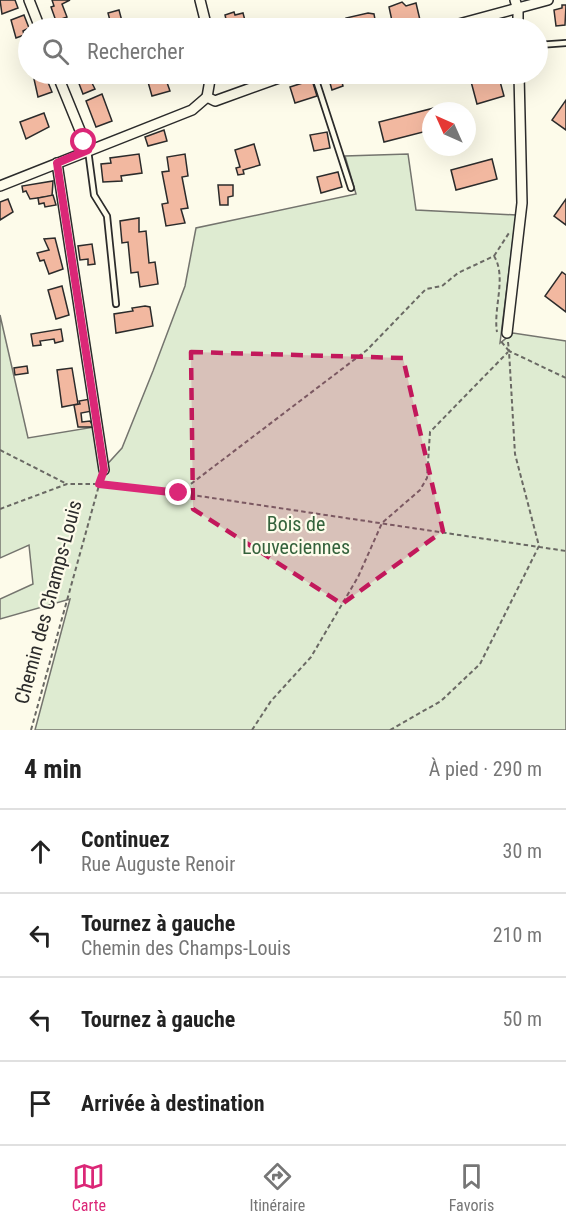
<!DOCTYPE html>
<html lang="fr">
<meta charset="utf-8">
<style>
body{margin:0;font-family:"Roboto Condensed",sans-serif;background:#f2f2f2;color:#222}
.compass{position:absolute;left:422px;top:102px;width:54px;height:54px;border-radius:50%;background:#fff;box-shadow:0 6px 24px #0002;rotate:315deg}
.stop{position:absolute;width:18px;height:18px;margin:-14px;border:4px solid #db2777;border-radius:50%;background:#fff}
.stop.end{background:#db2777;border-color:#fff;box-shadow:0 2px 6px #0008}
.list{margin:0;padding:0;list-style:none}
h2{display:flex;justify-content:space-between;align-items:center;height:78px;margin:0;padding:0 24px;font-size:26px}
h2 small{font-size:20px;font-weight:400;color:#767676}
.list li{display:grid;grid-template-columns:39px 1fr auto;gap:18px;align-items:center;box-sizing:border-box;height:84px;padding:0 24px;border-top:2px solid #e0e0e0}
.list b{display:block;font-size:22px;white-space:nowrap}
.list p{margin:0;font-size:20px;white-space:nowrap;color:#767676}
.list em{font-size:20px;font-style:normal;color:#767676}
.icon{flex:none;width:33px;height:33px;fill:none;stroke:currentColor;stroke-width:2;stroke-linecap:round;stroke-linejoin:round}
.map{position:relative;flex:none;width:566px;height:730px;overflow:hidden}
.search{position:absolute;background:#fff;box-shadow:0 6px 24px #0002;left:18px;right:18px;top:18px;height:66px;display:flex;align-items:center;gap:15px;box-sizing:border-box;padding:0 21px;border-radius:33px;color:#767676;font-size:22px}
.sheet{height:414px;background:#fff}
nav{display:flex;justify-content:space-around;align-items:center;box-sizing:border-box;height:84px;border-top:2px solid #e0e0e0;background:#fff;font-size:16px;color:#767676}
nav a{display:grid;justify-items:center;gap:3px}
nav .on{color:#db2777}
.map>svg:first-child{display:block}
</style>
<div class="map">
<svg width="566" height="730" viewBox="0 0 566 730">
<rect width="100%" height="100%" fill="#fdfbea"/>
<path fill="#deebd1" stroke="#74746e" stroke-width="1.5" d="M408,154L416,210L516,215L500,343L513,333L566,341V730H35L70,599L0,619V599L33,584L29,545L0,558V315L28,438L94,427L101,471L122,448L153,371L185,286L196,228L356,194L345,156Z"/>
<g fill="#f2b8a0" stroke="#2b2b2b" stroke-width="1.5">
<path d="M0,0H15L18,8L2,14Z"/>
<path d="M52,0H70L62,4L67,17L56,21L51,7L54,6Z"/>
<path d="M402,2L406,6L416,3L420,20L402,24L397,19L392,21L389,7Z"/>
<path d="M562,5H566L565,25L556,26L554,10L562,8Z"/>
<path d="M119,10L123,25L112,28L108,13Z"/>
<path d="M234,12L235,15L243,13L247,28H228L225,15Z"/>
<path d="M368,13L374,14L376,25L370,28H348L346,18Z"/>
<path d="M24,15L29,28L23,31L24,35L16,38L11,20Z"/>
<path d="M96,74L98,81L92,83L95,89L83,94L78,81Z"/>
<path d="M340,74L343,86L332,90L328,76Z"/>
<path d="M353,74H370L371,79L355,83Z"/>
<path d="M469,74H498L504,96L477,104Z"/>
<path d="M45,75L52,92L38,97L34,79Z"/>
<path d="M165,77L170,91L152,96L148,82Z"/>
<path d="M312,80L317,96L295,103L290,87Z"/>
<path d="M102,94L112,121L96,127L86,101Z"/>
<path d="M566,100V130L552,120Z"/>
<path d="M434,108L435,111H431V130L384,142L379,122Z"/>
<path d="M44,113L49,127L26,139L20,122Z"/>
<path d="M164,130L167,141L148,146L145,137Z"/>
<path d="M327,132L330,148L314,151L310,135Z"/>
<path d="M254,144L260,165L243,170L244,174L238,175L236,168L240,167L235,150Z"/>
<path d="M139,154L142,173L121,176L122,181L103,182L101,164L111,163L110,158Z"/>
<path d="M185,154L188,176L182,177L188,208L181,209L185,223L166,226L162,204L168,203L162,172L169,171L167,157Z"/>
<path d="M492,159L497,179L456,190L451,170Z"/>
<path d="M338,172L342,187L321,193L317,177Z"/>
<path d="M53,181L52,196L30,199L26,191L23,192L22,186Z"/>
<path d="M218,185H233V196L228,197V205H220Z"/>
<path d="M53,195L56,205L45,207L44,203L39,204L38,198Z"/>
<path d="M8,199L13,212L0,220V202Z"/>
<path d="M566,199V225L554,216Z"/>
<path d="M139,218V232L146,231L149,263L155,262L158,284L140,287L138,272L131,273L128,242L122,243L120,221Z"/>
<path d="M55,238L63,269L49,274L44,260L40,261L37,253L49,250L44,239Z"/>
<path d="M92,244L95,264L88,265V259L80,260L78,246Z"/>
<path d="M562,272L566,275V312L545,296Z"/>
<path d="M62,286L69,315L56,319L48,290Z"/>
<path d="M145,306L150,307L153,326L116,333L114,314L133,311L132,308Z"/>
<path d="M61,329L63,341L55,343L54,339L40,341L41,345L33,346L31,334Z"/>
<path d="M27,366L28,373L15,375L14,368Z"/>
<path d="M72,368L78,404L62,407L57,370Z"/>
<path d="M90,399L92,411L81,413L82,422L90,421L94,427H78L74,405L80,404L79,401Z"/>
</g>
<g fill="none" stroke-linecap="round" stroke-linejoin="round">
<defs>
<g id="lane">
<path d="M538,45L566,43"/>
<path d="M314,74L351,188"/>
<path d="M88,150L94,195L107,216L116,304"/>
</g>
<g id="street">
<path d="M29,0L40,28"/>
<path d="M200,0L207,28"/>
<path d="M515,0L518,10V28"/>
<path d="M444,28L548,0"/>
<path d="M57,74L88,150"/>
<path d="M207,97L215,101L290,74"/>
<path d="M207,97L211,74"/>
<path d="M57,163L104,470"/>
<path d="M0,186L192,110L207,97"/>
<path d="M507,333L522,203L519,74"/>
</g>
</defs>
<use href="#lane" stroke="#2b2b2b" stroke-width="8"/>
<use href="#street" stroke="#2b2b2b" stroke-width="12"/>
<g stroke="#6a6964" stroke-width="2" stroke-dasharray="4.5 3" stroke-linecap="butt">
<path d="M494,256L509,233"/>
<path d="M508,342L509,351L566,378"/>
<path d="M0,450L67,484"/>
<path d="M179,493L367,350L426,289L442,286L458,273L494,256C507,277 493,308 497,332"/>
<path d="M0,509L67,484H99L179,493L566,551"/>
<path d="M31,730L101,478"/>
<path d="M252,730L271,701L311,657L358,577L382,523L420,490L427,478L430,432L508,352"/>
<path d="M390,730L441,701L480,664L539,546L515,454L509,351L500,340"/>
</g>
<use href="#lane" stroke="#fdfbea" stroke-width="4.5"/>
<use href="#street" stroke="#fdfbea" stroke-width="9"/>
</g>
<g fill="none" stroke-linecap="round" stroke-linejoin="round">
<path stroke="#db2777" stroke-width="8" d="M84,142L88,150L57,163L104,470L99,484L179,493"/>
</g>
<path fill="#c2185b" fill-opacity="0.2" stroke="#c2185b" stroke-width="4.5" stroke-dasharray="12 8" stroke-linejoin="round" d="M191,352L403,358L443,531L342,604L193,509Z"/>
<g text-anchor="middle" stroke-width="4.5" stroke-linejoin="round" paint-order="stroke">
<g font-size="20" fill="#34623c" stroke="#fdfbea">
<text x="296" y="531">Bois de<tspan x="296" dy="23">Louveciennes</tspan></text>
</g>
<g font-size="20" fill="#2b2b2b" stroke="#fdfbea">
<text transform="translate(48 602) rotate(-75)" y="7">Chemin des Champs-Louis</text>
</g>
</g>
</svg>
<svg class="compass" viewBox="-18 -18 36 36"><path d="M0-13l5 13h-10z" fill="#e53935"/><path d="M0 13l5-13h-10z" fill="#767676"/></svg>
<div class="stop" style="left:84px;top:142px"></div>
<div class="stop end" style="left:179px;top:493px"></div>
<div class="search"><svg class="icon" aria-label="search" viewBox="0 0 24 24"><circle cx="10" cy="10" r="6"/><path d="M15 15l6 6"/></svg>Rechercher</div>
</div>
<section class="sheet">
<h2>4 min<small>À pied · 290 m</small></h2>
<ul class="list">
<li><svg class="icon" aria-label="ahead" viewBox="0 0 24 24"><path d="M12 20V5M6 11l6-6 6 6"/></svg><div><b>Continuez</b><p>Rue Auguste Renoir</p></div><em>30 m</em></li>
<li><svg class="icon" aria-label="left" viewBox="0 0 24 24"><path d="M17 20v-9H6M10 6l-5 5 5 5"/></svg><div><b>Tournez à gauche</b><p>Chemin des Champs-Louis</p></div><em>210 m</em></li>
<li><svg class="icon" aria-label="left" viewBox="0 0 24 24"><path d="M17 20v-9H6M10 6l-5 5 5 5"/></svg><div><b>Tournez à gauche</b></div><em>50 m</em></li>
<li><svg class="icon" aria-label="arrive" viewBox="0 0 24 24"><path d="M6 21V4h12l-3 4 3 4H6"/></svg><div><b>Arrivée à destination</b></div></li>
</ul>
</section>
<nav>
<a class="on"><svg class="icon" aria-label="map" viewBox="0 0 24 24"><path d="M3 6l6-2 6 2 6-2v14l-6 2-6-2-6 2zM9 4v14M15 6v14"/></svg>Carte</a>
<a><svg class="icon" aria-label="directions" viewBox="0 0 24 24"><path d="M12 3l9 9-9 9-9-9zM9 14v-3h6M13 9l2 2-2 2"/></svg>Itinéraire</a>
<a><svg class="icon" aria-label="saved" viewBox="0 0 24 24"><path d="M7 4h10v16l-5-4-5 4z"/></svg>Favoris</a>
</nav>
